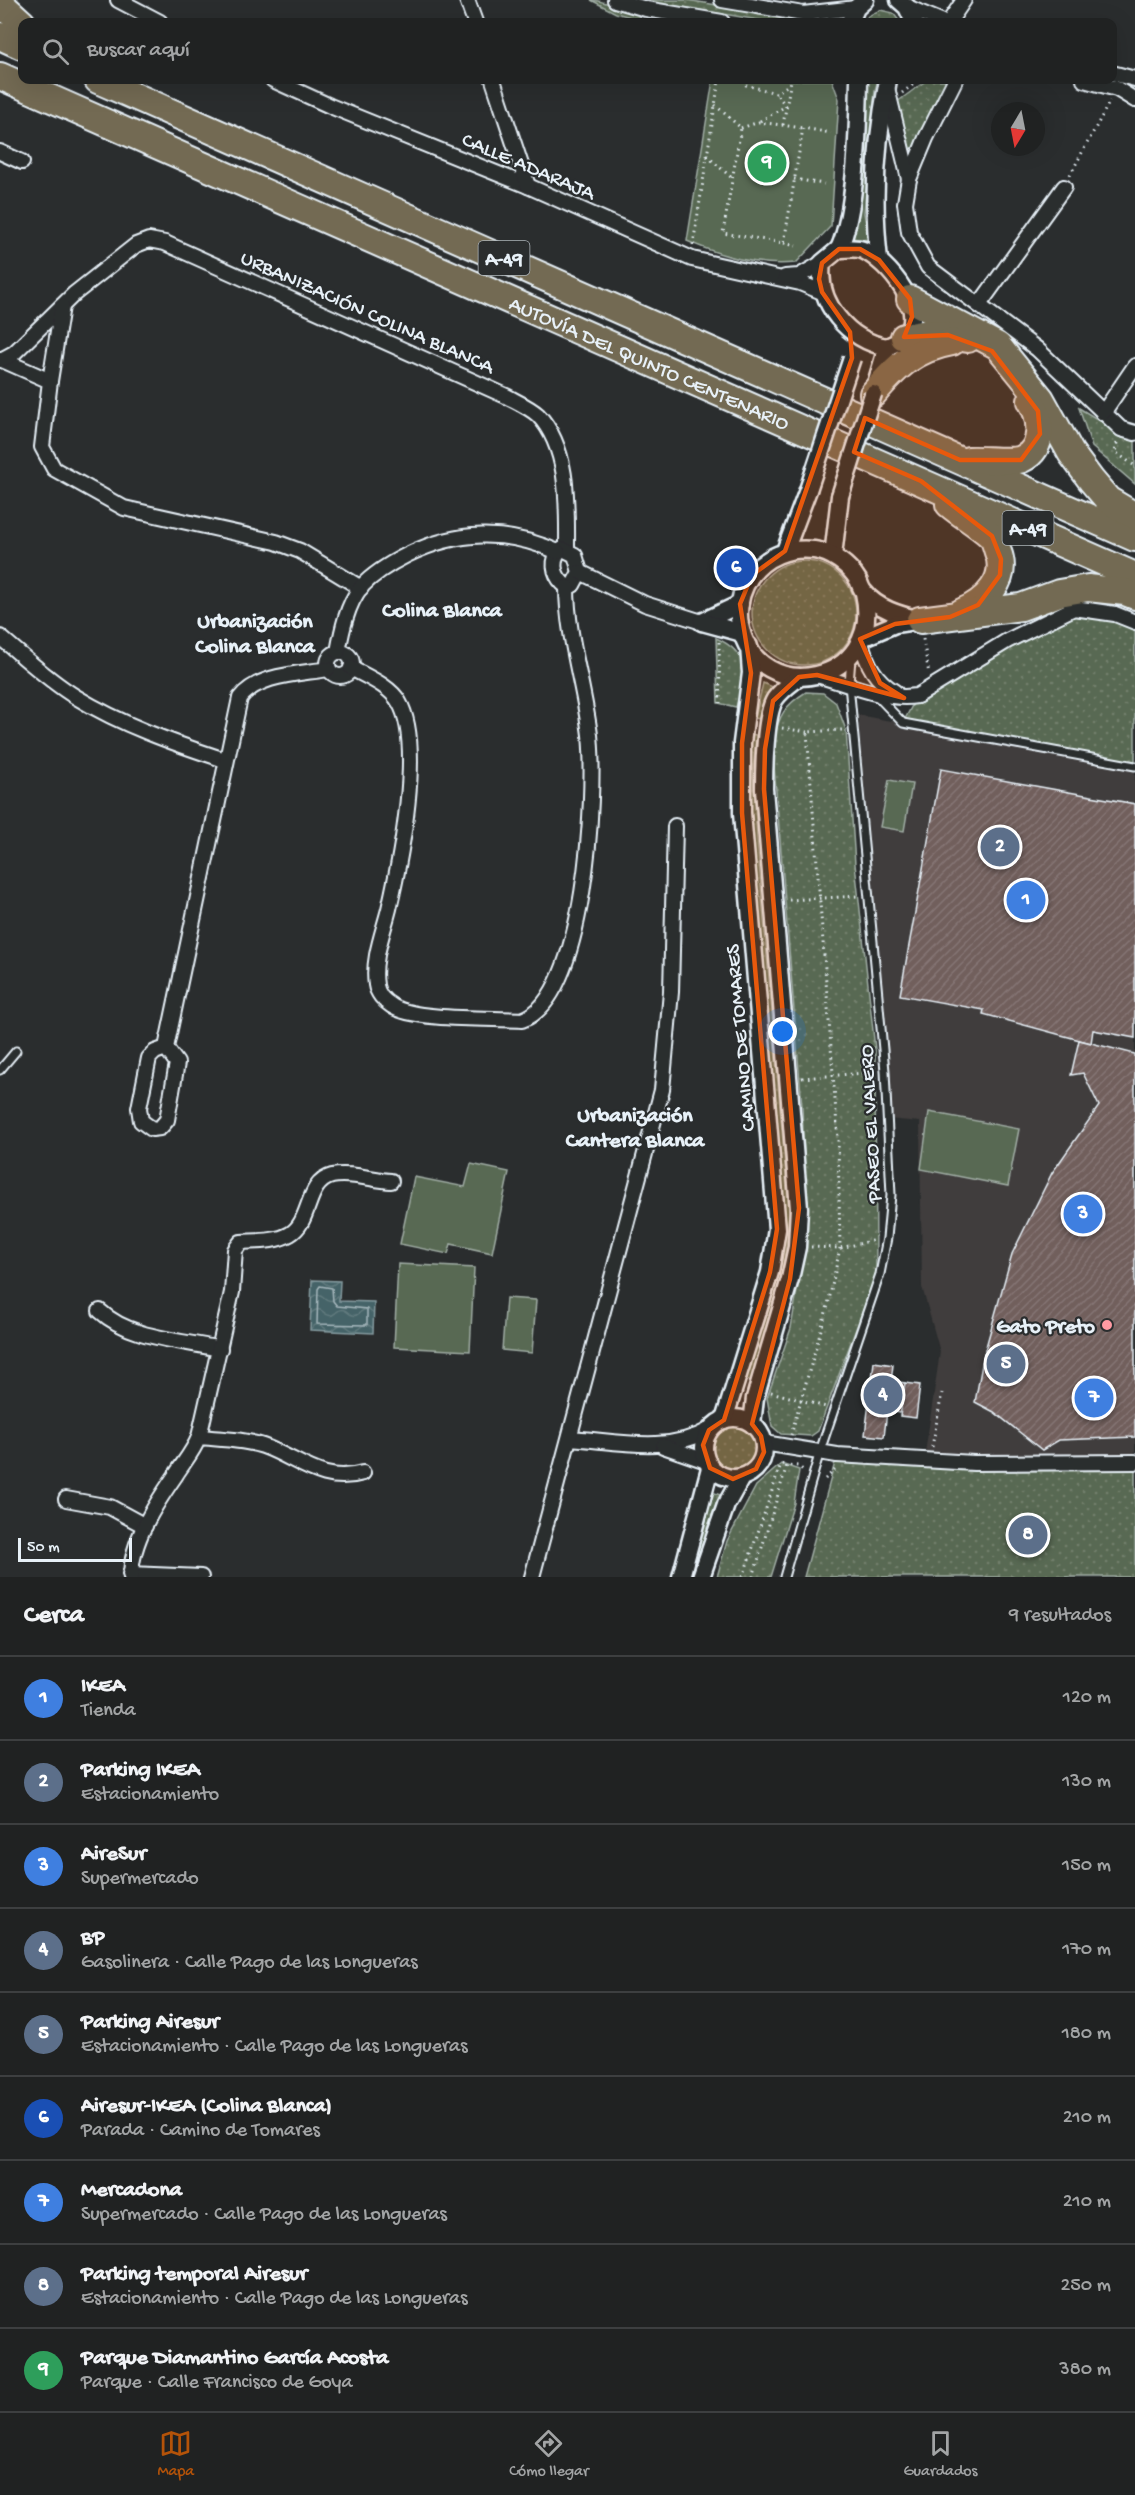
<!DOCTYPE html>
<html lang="es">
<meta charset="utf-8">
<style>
body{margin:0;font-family:"Gochi Hand",sans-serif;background:#2d2f2f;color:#f1f3f6}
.compass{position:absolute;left:991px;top:102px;width:54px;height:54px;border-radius:50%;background:#202222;box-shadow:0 6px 24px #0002;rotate:190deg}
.scale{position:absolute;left:18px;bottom:15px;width:114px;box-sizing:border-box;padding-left:6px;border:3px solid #e8f1f8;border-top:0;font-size:16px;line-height:21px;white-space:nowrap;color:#e8f1f8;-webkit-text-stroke:4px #2a2d2e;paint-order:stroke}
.you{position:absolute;left:783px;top:1032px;width:21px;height:21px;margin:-15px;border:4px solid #fff;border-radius:50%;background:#1a73e8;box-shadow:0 0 0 9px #1a73e833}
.badge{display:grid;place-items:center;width:39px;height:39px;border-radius:50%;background:#b45309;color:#fff;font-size:20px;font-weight:700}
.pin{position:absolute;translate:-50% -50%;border:3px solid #fff;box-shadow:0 2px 6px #0006}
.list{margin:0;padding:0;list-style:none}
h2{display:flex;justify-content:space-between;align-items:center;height:78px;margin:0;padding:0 24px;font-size:26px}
h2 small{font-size:20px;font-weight:400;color:#a2a4a5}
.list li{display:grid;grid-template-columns:39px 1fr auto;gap:18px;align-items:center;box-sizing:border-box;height:84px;padding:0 24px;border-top:2px solid #3d3f40}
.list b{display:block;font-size:22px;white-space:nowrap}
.list p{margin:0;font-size:20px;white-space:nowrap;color:#a2a4a5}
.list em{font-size:20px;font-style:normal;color:#a2a4a5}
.icon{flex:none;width:33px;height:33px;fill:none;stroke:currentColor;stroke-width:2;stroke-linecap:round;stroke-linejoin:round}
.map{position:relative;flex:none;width:1135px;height:1577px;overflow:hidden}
.search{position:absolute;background:#202222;box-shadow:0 6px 24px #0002;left:18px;right:18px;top:18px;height:66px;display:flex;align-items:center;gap:15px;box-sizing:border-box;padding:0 21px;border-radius:12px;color:#a2a4a5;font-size:22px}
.sheet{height:834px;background:#202222}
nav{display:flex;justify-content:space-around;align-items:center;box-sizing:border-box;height:84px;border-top:2px solid #3d3f40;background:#202222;font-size:16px;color:#a2a4a5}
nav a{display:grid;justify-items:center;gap:3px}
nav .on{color:#b45309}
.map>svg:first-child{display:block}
</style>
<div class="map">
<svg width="1135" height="1577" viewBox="0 0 1135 1577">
<defs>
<pattern id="grass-dots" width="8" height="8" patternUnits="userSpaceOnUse" patternTransform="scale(1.5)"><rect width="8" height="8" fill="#596952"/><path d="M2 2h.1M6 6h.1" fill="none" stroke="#717f6c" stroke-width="1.8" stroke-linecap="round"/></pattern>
<pattern id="water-waves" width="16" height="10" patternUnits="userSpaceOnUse" patternTransform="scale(1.5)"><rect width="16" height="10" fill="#456367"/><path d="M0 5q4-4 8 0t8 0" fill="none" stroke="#607a7e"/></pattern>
<pattern id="building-hatch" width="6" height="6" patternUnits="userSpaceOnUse" patternTransform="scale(1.5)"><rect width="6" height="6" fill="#715e5c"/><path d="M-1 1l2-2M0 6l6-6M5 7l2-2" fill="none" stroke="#857674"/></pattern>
</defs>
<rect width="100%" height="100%" fill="#2a2d2e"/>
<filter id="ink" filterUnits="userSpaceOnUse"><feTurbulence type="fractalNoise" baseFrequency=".0167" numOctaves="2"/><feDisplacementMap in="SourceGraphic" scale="12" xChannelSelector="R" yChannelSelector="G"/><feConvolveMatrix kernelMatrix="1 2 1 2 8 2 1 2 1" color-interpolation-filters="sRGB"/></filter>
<g filter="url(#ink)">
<path fill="#3f3c3c" d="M858,715L1135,765V1462L924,1460L940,1352L922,1287L920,1122L888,1119Z"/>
<g fill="url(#grass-dots)" stroke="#a0ada5" stroke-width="1.5">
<path d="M643,0H687L810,21L844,22H770Z"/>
<path d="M880,10L893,13L900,22H864L868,16Z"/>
<path d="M927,80H947L911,163L897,102Z"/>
<path d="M1079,408L1135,442V484L1092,447Z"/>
<circle cx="804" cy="613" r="52"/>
<path d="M1074,608L1135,622V765L903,723L917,696Z"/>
<path d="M716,638C752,654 746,676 736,707L718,703Z"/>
<path d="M763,683L773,687L764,700L759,719L755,718Z"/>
<path d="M806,692L823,693L836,703L846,730L855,864L875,1049L876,1275L818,1431L811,1436L781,1434L772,1426L767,1398L791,1328L807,1229L802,1107L772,742C780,716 782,707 806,692Z"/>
<path d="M751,734L756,735L753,771L757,840L789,1212C787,1273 769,1323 752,1382L746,1379L782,1249L781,1198L747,775Z"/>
<circle cx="734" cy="1449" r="22"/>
<path d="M837,1455L1135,1462V1577H804Z"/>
<path d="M781,1464L799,1470L794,1503L771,1577H717L727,1541L756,1486Z"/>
<path d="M712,1492L720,1495L707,1528L694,1577H688Z"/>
</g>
<g fill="#596952" stroke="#a0ada5" stroke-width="1.5">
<path d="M591,0C605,0 624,11 639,15L638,19L616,13Z"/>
<path d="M713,80H832L839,99L831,226L796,263C759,267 721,256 687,241Z"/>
<path d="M866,80H878L875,90L864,213L869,240L850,238L859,213Z"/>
<path d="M889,780L912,784L904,831L880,827Z"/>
<path d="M929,1112L1019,1129L1008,1186L921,1169Z"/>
<path d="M471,1164L509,1172L492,1253L451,1244L448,1254L400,1244L414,1177L465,1187Z"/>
<path d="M398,1264L474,1268L470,1351L394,1347Z"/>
<path d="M506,1298L536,1300L532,1353L502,1350Z"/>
</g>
<path fill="url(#water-waves)" stroke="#869ca1" stroke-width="1.5" d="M312,1280L340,1281L339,1301L374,1302L373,1333L310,1330Z"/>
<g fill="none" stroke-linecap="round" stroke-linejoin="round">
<path stroke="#a7b8be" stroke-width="1.5" d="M320,1286L332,1288L333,1301L337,1306L367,1309V1325L317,1324L318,1289Z"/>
</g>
<g fill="url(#building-hatch)" stroke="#e8f1f8" stroke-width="1.5">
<path d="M941,769L1135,804V1038L1093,1030L1091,1043L983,1014L984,1010L900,995Z"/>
<path d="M1079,1040L1135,1054V1437L1059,1440L1042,1450L994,1412L975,1402L984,1354L1012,1254L1052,1173L1099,1106L1083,1073L1071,1075Z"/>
<path d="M874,1362L893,1365L891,1381L905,1383L901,1413L887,1411L884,1437L865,1435Z"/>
<path d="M905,1383L920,1385L916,1418L900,1416Z"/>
</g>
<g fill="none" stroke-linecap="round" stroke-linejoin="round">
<defs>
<g id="service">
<path d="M878,697L903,723L1135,766"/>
<path d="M0,1070L16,1051"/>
<path d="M784,1577L820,1451L880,1274L887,1238L891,1195L885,1071L849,684L851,658"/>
</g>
<g id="minor">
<path d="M118,0L160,22"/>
<path d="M467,0L475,22"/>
<path d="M615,0L646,9L722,22"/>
<path d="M722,0L803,14L856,8"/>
<path d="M907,7L943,22"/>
<path d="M949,22L964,0"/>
<path d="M1112,73L1135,79"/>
<path d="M273,80L330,106L528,186L692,259L800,283L822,292"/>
<path d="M493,80L528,186"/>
<path d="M955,80L926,138L909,179L905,203L909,232L928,267L1037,349L1121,429L1135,433"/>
<path d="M1084,80L1117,89L1135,100"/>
<path d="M887,88L909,179"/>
<path d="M0,152L22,162"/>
<path d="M785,277L799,276L822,263"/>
<path d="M979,305L1064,187"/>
<path d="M0,359L50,381L42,447L54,469L124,508L276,542L300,551L361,588"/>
<path d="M1,360L14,353L74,294L136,245L149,240L165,243L506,396C517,402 529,407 538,415C570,449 567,507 567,550"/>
<path d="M50,381L62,306"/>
<path d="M1103,413L1135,366"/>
<path d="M563,549L575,555L580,572L573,585L567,587C555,578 551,565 558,552Z"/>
<path d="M580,572L645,604L702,622"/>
<path d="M0,637C24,657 48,680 76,697C122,725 173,743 225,760"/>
<path d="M861,642C867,664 875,680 895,692"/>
<circle cx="340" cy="664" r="12"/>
<path d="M338,652C342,630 347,605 361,587C373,574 391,563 407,555C458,530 506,529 558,552"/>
<path d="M351,668C367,677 390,686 399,702C424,744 400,861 389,909C383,933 372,960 376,985C377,993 384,1001 392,1006C414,1021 493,1018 522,1020C586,998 596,794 590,735C584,686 567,636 567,587"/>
<path d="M817,675C849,684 884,701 917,696L1007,641L1074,608L1115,614L1135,622"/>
<path d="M166,1048L155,1052L149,1058L139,1108L141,1121L152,1129L160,1128L167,1120L177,1063L166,1048L240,698C258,674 300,674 328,669"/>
<path d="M100,1311C130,1339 181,1340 220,1349"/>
<path d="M199,1437C220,1439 243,1439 263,1446C299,1459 322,1485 363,1473"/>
<path d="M570,1438C616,1441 667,1454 709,1430"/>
<path d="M764,1443L837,1455L974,1463L1135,1462"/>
<path d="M663,1446L706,1461"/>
<path d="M66,1499L110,1507L145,1526"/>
<path d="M130,1574L201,1577"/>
<path d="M131,1577C131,1541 155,1505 175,1476C183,1463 193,1452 199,1437L232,1292L235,1250L241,1242C257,1241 276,1242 290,1234C312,1221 305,1183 332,1176C350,1172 373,1180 391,1181"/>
<path d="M532,1577L662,1090L671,992L675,826"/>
</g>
<g id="tertiary">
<path d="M899,0L907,7L914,22"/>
<path d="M850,22L856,8L865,0"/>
<path d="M839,249C847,249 856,247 863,250C888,262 930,311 904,338C900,342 892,344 887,347C849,341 816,303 822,263Z"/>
<path d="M839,249C857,209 858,125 859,80"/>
<path d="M879,260C872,200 876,139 888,80"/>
<path d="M875,387L887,347"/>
<path d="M785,551L808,490"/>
<path d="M833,556L840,496"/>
<path d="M864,593C885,684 757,710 740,625C737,608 741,591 750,577C765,556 789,547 814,550C831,552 849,565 858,580C860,584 861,589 864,592C877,609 900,615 920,620"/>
<path d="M702,622L740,604"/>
<path d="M702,622L742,633"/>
<path d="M862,638L895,624L915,621"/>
<circle cx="734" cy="1448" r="30"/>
<path d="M724,1420L770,1272L777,1229L742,813V743L751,673L749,646"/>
<path d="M752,1424L755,1398L790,1279L797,1247L799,1208L764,789C764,770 765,715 775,699C781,690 790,684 799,677"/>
<path d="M681,1577L710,1468"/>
<path d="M701,1577L726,1505L741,1478"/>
</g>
<g id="motorway">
<path d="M0,3L22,23"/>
<path d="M0,36L22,46"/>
<path id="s1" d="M0,76L1135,576"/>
<path d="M98,80L1135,538"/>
<path d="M910,299L998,346L1041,399L1071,453L1091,480L1108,500L1135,516"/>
<path d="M904,337L928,333L968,339"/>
<path d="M873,394C897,366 914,349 952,342"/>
<path d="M969,460C981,459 1013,463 1022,459C1045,449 1042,418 1031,401"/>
<path d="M949,504C962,515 978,524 990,535C995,539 996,546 998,552C1009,580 985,602 962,612"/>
<path d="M920,620L1021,607L1059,593L1088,588L1125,592L1135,596"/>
</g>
</defs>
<use href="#service" stroke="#e8f1f8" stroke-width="11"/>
<use href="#minor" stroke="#e8f1f8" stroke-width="18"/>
<use href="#tertiary" stroke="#e8f1f8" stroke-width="21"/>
<use href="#motorway" stroke="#e8f1f8" stroke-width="30"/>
<g stroke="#e8f1f8" stroke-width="3" stroke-dasharray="1.5 4.5" stroke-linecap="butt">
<path d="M742,80L746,85L776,93L790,84"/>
<path d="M902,93L919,80"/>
<path d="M715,105L741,128L723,233L784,243L803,128L831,133"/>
<path d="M760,121L786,106L776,93"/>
<path d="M783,125L791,80"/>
<path d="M741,128L759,122L803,128"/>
<path d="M707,156L732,178"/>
<path d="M1070,175L1110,101"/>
<path d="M794,179L824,184"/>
<path d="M784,243L796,246"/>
<path d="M693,245L719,80"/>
<path d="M1117,443L1115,452L1135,466"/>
<path d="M923,639L929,674"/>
<path d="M719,642L720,703"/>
<path d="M782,728L807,732"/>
<path d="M789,900L858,896"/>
<path d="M802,1078L876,1072"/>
<path d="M811,1247L840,1248L876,1240"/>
<path d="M771,1392L826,1407"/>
<path d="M791,1435L828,1305L840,1248L838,1139L807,732L842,730"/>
<path d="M932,1447L942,1393"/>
<path d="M825,1479L835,1470"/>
<path d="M743,1577L781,1464L787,1465"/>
<path d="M753,1577L787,1465L798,1466L804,1471"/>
</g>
<use href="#service" stroke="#2a2d2e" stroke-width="7"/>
<use href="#minor" stroke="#2a2d2e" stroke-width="14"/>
<use href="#tertiary" stroke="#2a2d2e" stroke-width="16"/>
<use href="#motorway" stroke="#736b52" stroke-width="26"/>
<defs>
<g id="tertiary-bridge">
<path d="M808,490L852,358"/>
<path d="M840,496L873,394"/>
</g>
</defs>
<use href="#tertiary-bridge" stroke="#e8f1f8" stroke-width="21" stroke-linecap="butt"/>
<use href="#tertiary-bridge" stroke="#2a2d2e" stroke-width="16"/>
</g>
</g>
<path fill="#e8590c" fill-opacity="0.2" stroke="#e8590c" stroke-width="4.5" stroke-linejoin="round" d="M839,249H860L879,260L910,299L912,317L904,337L948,335L992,351L1038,411L1040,434L1021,460H960L865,418L854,452L921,481L992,536L1001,559L1000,575L978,605L950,617L895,624L860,639L880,683L904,698L817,675L799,677L773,701L765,749L764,789L799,1208L790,1279L752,1424L761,1436L764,1452L756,1469L733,1479L710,1468L703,1445L709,1430L724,1420L770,1272L777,1229L742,813V743L751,673L740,604L752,575L785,551L852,358L850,332L822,292L819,279L822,263Z"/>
<circle fill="#ff9aa2" stroke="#2a2d2e" stroke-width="2" cx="1107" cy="1325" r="6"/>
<g text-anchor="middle" stroke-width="4.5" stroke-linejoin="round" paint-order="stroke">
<g fill="#2a2d2e" stroke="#afb6bb" stroke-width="1.5">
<rect x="478.5" y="241" width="51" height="34" rx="4.5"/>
<rect x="1002.5" y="511" width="51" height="34" rx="4.5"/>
</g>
<g font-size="20" font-weight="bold" fill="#e8f1f8">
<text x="504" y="265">A-49</text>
<text x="1028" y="535">A-49</text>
</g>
<g font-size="21" fill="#e8f1f8" stroke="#2a2d2e">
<text transform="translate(529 165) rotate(23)" y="7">CALLE ADARAJA</text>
<text transform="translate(368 311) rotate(24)" y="7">URBANIZACIÓN COLINA BLANCA</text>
<text dy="7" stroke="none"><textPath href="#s1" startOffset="710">AUTOVÍA DEL QUINTO CENTENARIO</textPath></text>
<text transform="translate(739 1038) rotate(-95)" y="7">CAMINO DE TOMARES</text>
<text transform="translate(869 1124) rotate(-93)" y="7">PASEO EL VALERO</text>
</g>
<g font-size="21" font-weight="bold" fill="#e8f1f8" stroke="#2a2d2e" text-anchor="end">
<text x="1095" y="1332">Gato Preto</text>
</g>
<g font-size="22" font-weight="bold" fill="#e8f1f8" stroke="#2a2d2e">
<text x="442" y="616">Colina Blanca</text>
<text x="255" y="627">Urbanización<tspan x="255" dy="25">Colina Blanca</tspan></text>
<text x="635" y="1121">Urbanización<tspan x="635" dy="25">Cantera Blanca</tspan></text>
</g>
</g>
</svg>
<svg class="compass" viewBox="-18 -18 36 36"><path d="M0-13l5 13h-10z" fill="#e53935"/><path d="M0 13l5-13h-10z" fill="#a2a4a5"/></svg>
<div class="scale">50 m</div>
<div class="you"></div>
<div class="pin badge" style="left:1026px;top:900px;background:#3f7fe0">1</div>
<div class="pin badge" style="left:1000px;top:847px;background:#5c6f8a">2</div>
<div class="pin badge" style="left:1083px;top:1214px;background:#3f7fe0">3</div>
<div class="pin badge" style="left:883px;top:1395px;background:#5c6f8a">4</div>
<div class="pin badge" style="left:1006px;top:1364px;background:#5c6f8a">5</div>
<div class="pin badge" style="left:736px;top:568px;background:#1a4fb4">6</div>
<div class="pin badge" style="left:1094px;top:1398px;background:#3f7fe0">7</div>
<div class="pin badge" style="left:1028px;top:1535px;background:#5c6f8a">8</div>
<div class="pin badge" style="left:767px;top:163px;background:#2e9e5b">9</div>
<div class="search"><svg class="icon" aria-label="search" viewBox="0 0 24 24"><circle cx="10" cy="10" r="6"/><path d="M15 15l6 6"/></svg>Buscar aquí</div>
</div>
<section class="sheet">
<h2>Cerca<small>9 resultados</small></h2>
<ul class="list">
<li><span class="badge" style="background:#3f7fe0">1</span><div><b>IKEA</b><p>Tienda</p></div><em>120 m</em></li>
<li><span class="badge" style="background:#5c6f8a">2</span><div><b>Parking IKEA</b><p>Estacionamiento</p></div><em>130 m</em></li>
<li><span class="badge" style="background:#3f7fe0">3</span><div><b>AireSur</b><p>Supermercado</p></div><em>150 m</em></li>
<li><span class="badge" style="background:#5c6f8a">4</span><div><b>BP</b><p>Gasolinera · Calle Pago de las Longueras</p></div><em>170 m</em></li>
<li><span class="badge" style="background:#5c6f8a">5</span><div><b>Parking Airesur</b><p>Estacionamiento · Calle Pago de las Longueras</p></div><em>180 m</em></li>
<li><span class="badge" style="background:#1a4fb4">6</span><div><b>Airesur-IKEA (Colina Blanca)</b><p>Parada · Camino de Tomares</p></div><em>210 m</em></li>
<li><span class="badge" style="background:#3f7fe0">7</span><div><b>Mercadona</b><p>Supermercado · Calle Pago de las Longueras</p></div><em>210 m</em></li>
<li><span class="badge" style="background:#5c6f8a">8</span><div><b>Parking temporal Airesur</b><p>Estacionamiento · Calle Pago de las Longueras</p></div><em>250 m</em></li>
<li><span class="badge" style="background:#2e9e5b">9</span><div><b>Parque Diamantino García Acosta</b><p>Parque · Calle Francisco de Goya</p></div><em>380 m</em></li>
</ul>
</section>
<nav>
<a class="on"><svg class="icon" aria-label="map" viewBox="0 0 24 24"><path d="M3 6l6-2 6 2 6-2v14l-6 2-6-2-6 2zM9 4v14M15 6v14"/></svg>Mapa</a>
<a><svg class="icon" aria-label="directions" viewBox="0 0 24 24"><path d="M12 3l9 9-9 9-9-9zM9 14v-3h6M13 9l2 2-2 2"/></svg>Cómo llegar</a>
<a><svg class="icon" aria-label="saved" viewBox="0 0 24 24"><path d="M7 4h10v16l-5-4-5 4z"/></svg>Guardados</a>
</nav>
